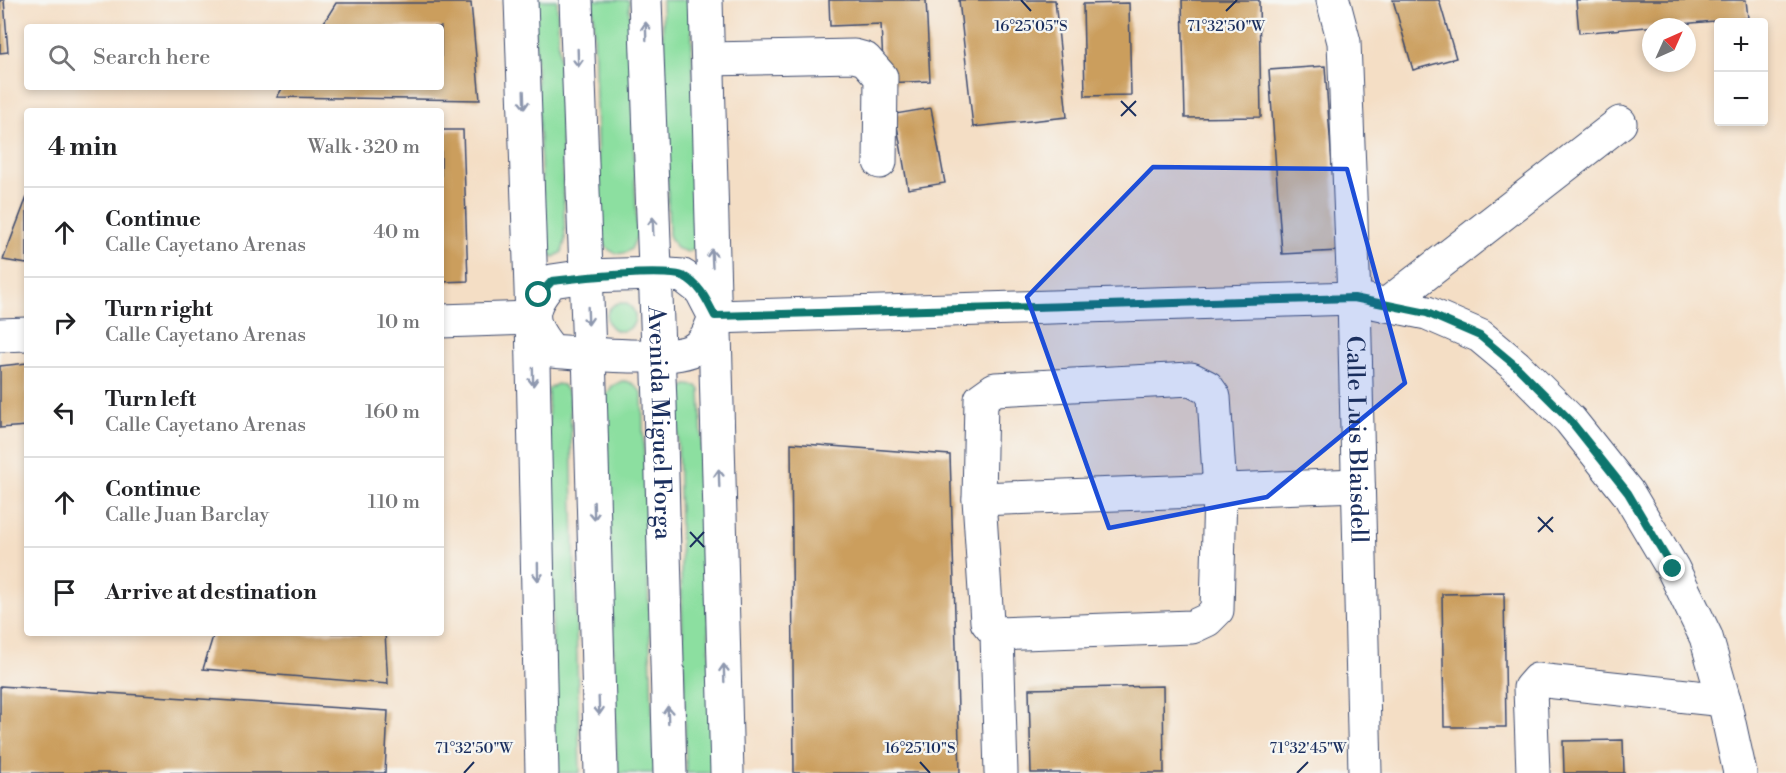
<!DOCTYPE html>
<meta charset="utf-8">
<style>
body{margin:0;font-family:"Libre Bodoni",serif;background:#f2f2f2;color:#202124}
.controls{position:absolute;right:18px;top:18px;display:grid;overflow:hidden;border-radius:6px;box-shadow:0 3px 9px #0003}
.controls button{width:54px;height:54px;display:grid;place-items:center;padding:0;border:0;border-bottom:2px solid #e0e0e0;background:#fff;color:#202124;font:30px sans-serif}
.compass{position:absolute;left:1642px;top:18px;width:54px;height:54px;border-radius:50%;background:#fff;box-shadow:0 3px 9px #0003;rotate:45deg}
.stop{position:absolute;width:18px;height:18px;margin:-14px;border:4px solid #0f766e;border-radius:50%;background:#fff}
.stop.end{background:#0f766e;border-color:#fff;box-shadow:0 2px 6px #0008}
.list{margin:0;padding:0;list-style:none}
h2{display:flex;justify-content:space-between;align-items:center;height:78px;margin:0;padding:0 24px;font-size:26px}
h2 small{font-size:20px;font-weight:400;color:#757577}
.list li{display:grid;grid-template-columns:39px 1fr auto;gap:18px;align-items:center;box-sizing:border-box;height:90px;padding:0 24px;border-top:2px solid #e0e0e0}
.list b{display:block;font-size:22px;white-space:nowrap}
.list p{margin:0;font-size:20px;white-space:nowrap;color:#757577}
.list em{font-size:20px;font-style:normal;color:#757577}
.icon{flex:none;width:33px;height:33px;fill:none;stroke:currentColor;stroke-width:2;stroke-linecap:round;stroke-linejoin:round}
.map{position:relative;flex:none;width:1786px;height:773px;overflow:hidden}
.search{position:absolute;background:#fff;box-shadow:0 3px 9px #0003;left:24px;top:24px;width:420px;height:66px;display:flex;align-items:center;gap:15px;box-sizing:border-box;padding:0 21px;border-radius:6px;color:#757577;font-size:22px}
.panel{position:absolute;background:#fff;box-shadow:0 3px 9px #0003;left:24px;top:108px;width:420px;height:528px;border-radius:6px}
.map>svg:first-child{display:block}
</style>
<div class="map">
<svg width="1786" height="773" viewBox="0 0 1786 773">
<rect width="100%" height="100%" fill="#f6f6f2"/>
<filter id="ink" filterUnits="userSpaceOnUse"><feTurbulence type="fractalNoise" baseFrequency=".0167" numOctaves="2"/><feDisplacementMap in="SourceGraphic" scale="12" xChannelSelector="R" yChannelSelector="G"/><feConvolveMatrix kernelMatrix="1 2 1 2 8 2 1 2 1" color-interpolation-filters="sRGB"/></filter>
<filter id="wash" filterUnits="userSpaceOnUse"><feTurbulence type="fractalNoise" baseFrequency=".008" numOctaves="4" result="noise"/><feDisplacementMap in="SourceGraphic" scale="24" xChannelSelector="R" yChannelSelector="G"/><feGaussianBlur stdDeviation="1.35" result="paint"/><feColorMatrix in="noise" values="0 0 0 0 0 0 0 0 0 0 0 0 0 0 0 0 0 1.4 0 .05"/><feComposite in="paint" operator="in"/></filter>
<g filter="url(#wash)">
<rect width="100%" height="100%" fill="#f4dec5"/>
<g fill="#8cdfa0" stroke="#54877f" stroke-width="1.5">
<path d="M533,0H557L565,241L562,252L554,257L545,252Z"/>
<path d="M593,0H629L637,236L631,249C618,259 606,251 600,237Z"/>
<path d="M662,0H691L697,242L695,248L687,252L676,248L669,235Z"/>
<circle cx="621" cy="317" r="14"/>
<path d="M622,381C632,381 637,386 642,394L654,773H617L606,396L612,386Z"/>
<path d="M557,384L563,385L570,396L580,773H555L548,389Z"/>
<path d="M686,385L697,386L700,390L714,773H686L677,398L678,394Z"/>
</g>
<g id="blocks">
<g fill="#cb9e5d">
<path d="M0,0H4L8,52L0,53Z"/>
<path d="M829,0H926L930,81L884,83L881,24L830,26Z"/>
<path d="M959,0H1055L1067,117L973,127Z"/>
<path d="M1182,0H1259L1261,117L1185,118Z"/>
<path d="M1393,0H1439L1456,58L1413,70Z"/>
<path d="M1576,0H1746L1748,18L1579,33Z"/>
<path d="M336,3H471L480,100L277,97L283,87H441V27H321Z"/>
<path d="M1129,3L1131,95L1085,96L1083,4Z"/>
<path d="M1325,66L1338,251L1282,254L1269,70Z"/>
<path d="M931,108L945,183L908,189L895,114Z"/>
<path d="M441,130H463L468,281L441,282Z"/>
<path d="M27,197V264L3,260Z"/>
<path d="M27,363V426L0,428V366Z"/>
<path d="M791,443L950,455L960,773H794Z"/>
<path d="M1504,593L1506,727H1444L1442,594Z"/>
<path d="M214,633H385L388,684L203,669Z"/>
<path d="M0,686L388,711L385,773H0Z"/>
<path d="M1163,686L1164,773H1031L1029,689Z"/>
<path d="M1623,740L1624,773H1564L1563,741Z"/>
</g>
</g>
</g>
<g filter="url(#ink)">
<use href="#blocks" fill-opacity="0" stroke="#3c496d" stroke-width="1.5"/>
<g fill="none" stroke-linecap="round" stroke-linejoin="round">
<defs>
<g id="minor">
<path id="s1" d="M1333,0L1344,42L1354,298L1365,773"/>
<path d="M709,59L854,56L865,59L881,77L880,162"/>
<path d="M655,274L683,276L701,290L715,317C710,329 707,340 696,348C675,363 580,353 552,351C528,323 527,309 552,281L586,276Z"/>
<path d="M1386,305L1620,123"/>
<path d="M715,317L1354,298L1427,313L1480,336L1516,366L1570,420L1628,493L1673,569L1706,637L1724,700L1740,773"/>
<path d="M441,321L532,318"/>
<path d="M0,335L27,334"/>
<path d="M979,499L1358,485"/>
<path d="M997,634L1192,627L1207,620L1217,610L1220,490L1214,397L1207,387L1191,379L995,389L981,399L979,499L987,622L997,634L1001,773"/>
<path d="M1533,773L1530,688L1537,680L1724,700"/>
</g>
<g id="major">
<path d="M521,0L532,318L542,773"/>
<path d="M706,0L727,773"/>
</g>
<g id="highway">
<path d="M576,0L589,353L601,773"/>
<path id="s2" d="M645,0L660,403L670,773"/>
</g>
</defs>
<use href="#minor" stroke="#3c496d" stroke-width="35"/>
<use href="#major" stroke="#3c496d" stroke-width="35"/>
<use href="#highway" stroke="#3c496d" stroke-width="35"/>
<use href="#minor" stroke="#fff" stroke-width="33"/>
<use href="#major" stroke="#fff" stroke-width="33"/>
<use href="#highway" stroke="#fff" stroke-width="33"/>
</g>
<defs><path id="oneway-shaft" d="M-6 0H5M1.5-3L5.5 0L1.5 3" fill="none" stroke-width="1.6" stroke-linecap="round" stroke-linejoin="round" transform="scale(1.5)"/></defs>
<g stroke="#8d97ae">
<use href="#oneway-shaft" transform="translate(646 31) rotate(-92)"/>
<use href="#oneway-shaft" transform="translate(578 58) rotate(88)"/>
<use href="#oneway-shaft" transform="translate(524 100) rotate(88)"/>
<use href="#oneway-shaft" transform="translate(653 226) rotate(-92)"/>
<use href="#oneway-shaft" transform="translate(712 258) rotate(-93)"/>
<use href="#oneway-shaft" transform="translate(588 316) rotate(88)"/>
<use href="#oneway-shaft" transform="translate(533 377) rotate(89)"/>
<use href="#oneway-shaft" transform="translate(719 478) rotate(-92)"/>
<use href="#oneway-shaft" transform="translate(594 511) rotate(88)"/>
<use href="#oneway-shaft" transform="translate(538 572) rotate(89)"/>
<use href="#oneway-shaft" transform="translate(724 673) rotate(-92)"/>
<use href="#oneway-shaft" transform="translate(599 706) rotate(88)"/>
<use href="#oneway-shaft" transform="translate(668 715) rotate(-92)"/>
</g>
</g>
<g fill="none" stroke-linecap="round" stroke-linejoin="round" filter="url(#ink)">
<path stroke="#0f766e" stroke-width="8" d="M539,295L552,281C575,278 667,268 685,277C701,286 707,301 715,316L1354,298L1427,313L1480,336L1516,366L1570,420L1628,493L1673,569"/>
</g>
<path fill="#1d4ed8" fill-opacity="0.2" stroke="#1d4ed8" stroke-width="4.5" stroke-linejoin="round" d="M1153,167L1347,169L1405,383L1267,497L1109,528L1027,297Z"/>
<path fill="none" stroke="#1b2f5e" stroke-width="2" d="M1021,0L1031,11M1226,11L1237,0M1121,101L1136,116M1121,116L1136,101M1538,517L1553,532M690,532L704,547M1538,532L1553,517M690,547L704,532M920,762L930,773M464,773L474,762M1297,773L1308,762"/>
<g text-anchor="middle" stroke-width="4.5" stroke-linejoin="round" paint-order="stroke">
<g font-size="24" fill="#1b2f5e" stroke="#f6f6f2">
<text dy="8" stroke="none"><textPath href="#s2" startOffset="423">Avenida Miguel Forga</textPath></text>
<text dy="8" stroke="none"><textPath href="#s1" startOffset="441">Calle Luis Blaisdell</textPath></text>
</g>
</g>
<g font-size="15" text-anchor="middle" fill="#1b2f5e" stroke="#f6f6f2" stroke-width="4.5" stroke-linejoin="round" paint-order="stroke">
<text x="1031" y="31">16°25'05"S</text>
<text x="1226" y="31">71°32'50"W</text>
<text x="474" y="753">71°32'50"W</text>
<text x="920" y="753">16°25'10"S</text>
<text x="1308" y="753">71°32'45"W</text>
</g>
</svg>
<div class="controls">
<button>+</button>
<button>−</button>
</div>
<svg class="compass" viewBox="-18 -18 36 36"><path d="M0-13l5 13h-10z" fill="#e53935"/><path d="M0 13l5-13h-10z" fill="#757577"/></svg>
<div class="stop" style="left:539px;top:295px"></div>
<div class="stop end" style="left:1673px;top:569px"></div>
<div class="search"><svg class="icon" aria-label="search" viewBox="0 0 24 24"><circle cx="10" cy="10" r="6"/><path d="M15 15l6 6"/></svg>Search here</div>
<section class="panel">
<h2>4 min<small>Walk · 320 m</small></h2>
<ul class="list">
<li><svg class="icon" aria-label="ahead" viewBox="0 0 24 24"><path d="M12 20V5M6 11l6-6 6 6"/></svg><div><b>Continue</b><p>Calle Cayetano Arenas</p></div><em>40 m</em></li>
<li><svg class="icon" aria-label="right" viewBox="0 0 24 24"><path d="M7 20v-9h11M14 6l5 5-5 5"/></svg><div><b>Turn right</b><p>Calle Cayetano Arenas</p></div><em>10 m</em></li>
<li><svg class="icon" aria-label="left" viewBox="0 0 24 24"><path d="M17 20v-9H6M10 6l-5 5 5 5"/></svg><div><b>Turn left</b><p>Calle Cayetano Arenas</p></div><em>160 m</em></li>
<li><svg class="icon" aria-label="ahead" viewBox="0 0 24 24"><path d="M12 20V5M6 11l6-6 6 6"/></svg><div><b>Continue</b><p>Calle Juan Barclay</p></div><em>110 m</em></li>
<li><svg class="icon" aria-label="arrive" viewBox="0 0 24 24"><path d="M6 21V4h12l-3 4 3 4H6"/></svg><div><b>Arrive at destination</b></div></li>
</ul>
</section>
</div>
